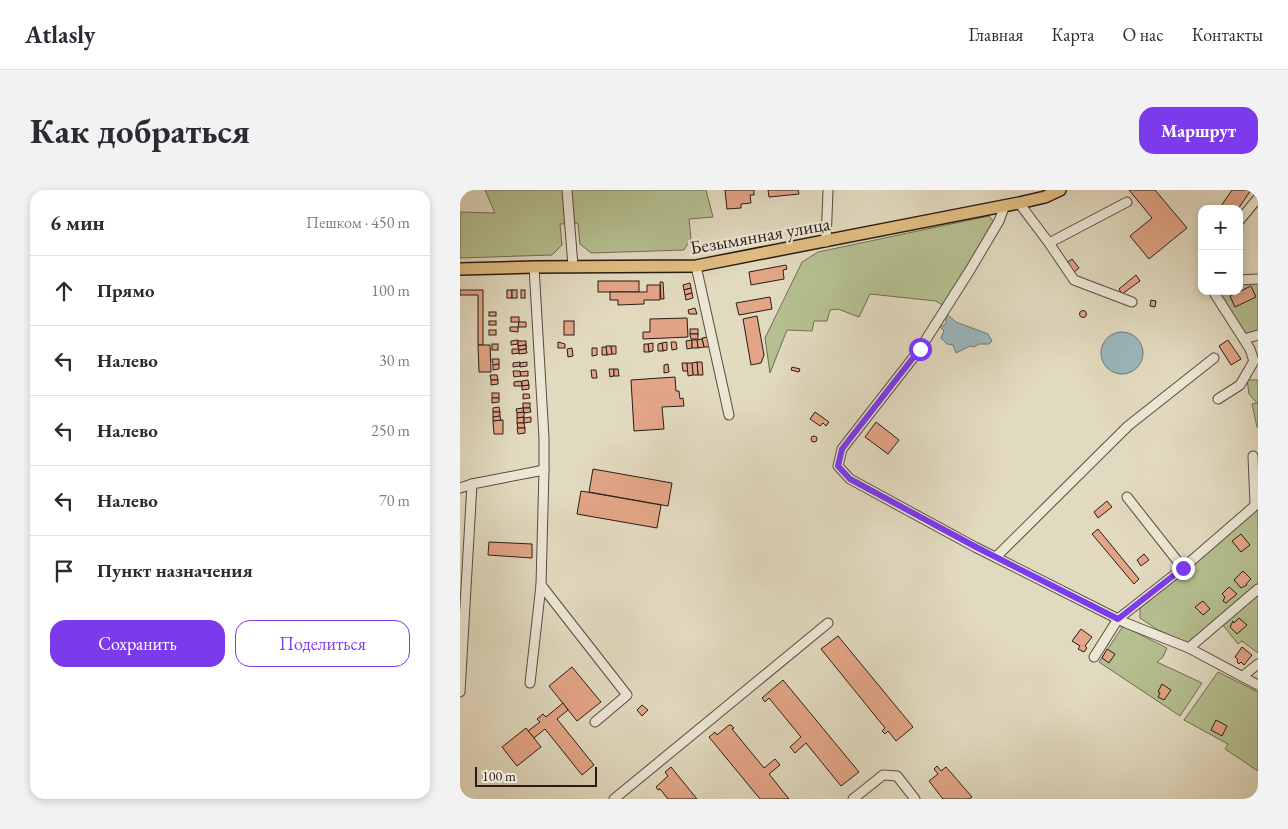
<!DOCTYPE html>
<html lang="ru">
<meta charset="utf-8">
<style>
body{margin:0;font-family:"EB Garamond",serif;background:#f2f2f3;color:#2b2b33}
.controls{position:absolute;right:15px;top:15px;display:grid;overflow:hidden;border-radius:10px;box-shadow:0 2px 8px #0003}
.controls button{width:45px;height:45px;display:grid;place-items:center;padding:0;border:0;border-bottom:1px solid #e1e1e2;background:#fff;color:#2b2b33;font:25px sans-serif}
.scale{position:absolute;left:15px;bottom:12px;width:122px;box-sizing:border-box;padding-left:5px;border:2px solid #291c17;border-top:0;font-size:14px;line-height:18px;white-space:nowrap;color:#291c17;-webkit-text-stroke:4px #ece7d5;paint-order:stroke}
.stop{position:absolute;width:15px;height:15px;margin:-11px;border:4px solid #7c3aed;border-radius:50%;background:#fff}
.stop.end{background:#7c3aed;border-color:#fff;box-shadow:0 1px 5px #0008}
.list{margin:0;padding:0;list-style:none}
h2{display:flex;justify-content:space-between;align-items:center;height:65px;margin:0;padding:0 20px;font-size:21px}
h2 small{font-size:16px;font-weight:400;color:#7c7c81}
.list li{display:grid;grid-template-columns:32px 1fr auto;gap:15px;align-items:center;box-sizing:border-box;height:70px;padding:0 20px;border-top:1px solid #e1e1e2}
.list b{display:block;font-size:19px;white-space:nowrap}
.list em{font-size:16px;font-style:normal;color:#7c7c81}
.actions{display:flex;gap:10px;padding:15px 20px}
.actions a{flex:1;padding:11px 0;border:1px solid #7c3aed;border-radius:15px;text-align:center;font-size:18px;color:#7c3aed}
.actions .main{background:#7c3aed;color:#fff}
.icon{flex:none;width:28px;height:28px;fill:none;stroke:currentColor;stroke-width:2;stroke-linecap:round;stroke-linejoin:round}
.map{position:relative;flex:none;width:798px;height:609px;overflow:hidden;border-radius:15px}
header{display:flex;align-items:center;gap:30px;box-sizing:border-box;height:70px;padding:0 25px;background:#fff;border-bottom:1px solid #e1e1e2}
header strong{font-size:24px}
nav{display:flex;gap:28px;margin-inline-start:auto;font-size:18px}
.intro{display:flex;align-items:center;justify-content:space-between;box-sizing:border-box;height:120px;padding:0 30px}
h1{margin:0;font-size:35px}
.button{padding:12px 22px;border-radius:15px;background:#7c3aed;color:#fff;font-size:18px;font-weight:700}
main{display:flex;gap:30px;padding:0 30px}
aside{flex:1;background:#fff;border-radius:15px;box-shadow:0 2px 8px #0003}
.map>svg:first-child{display:block}
</style>
<header>
<strong>Atlasly</strong>
<nav><a>Главная</a><a>Карта</a><a>О нас</a><a>Контакты</a></nav>
</header>
<div class="intro"><h1>Как добраться</h1><a class="button">Маршрут</a></div>
<main>
<aside>
<h2>6 мин<small>Пешком · 450 m</small></h2>
<ul class="list">
<li><svg class="icon" aria-label="ahead" viewBox="0 0 24 24"><path d="M12 20V5M6 11l6-6 6 6"/></svg><div><b>Прямо</b></div><em>100 m</em></li>
<li><svg class="icon" aria-label="left" viewBox="0 0 24 24"><path d="M17 20v-9H6M10 6l-5 5 5 5"/></svg><div><b>Налево</b></div><em>30 m</em></li>
<li><svg class="icon" aria-label="left" viewBox="0 0 24 24"><path d="M17 20v-9H6M10 6l-5 5 5 5"/></svg><div><b>Налево</b></div><em>250 m</em></li>
<li><svg class="icon" aria-label="left" viewBox="0 0 24 24"><path d="M17 20v-9H6M10 6l-5 5 5 5"/></svg><div><b>Налево</b></div><em>70 m</em></li>
<li><svg class="icon" aria-label="arrive" viewBox="0 0 24 24"><path d="M6 21V4h12l-3 4 3 4H6"/></svg><div><b>Пункт назначения</b></div></li>
</ul>
<div class="actions"><a class="main">Сохранить</a><a>Поделиться</a></div>
</aside>
<div class="map">
<svg width="798" height="609" viewBox="0 0 798 609">
<rect width="100%" height="100%" fill="#e2dabf"/>
<filter id="stains"><feTurbulence type="fractalNoise" baseFrequency=".004" numOctaves="4"/><feColorMatrix values="0 0 0 0 .2 0 0 0 0 .09 0 0 0 0 .02 0 0 0 .5 -.17"/></filter>
<radialGradient id="worn" r=".72"><stop offset=".6" stop-color="#630" stop-opacity="0"/><stop offset="1" stop-color="#630" stop-opacity=".3"/></radialGradient>
<g fill="#b5bf90" stroke="#6f6e54">
<path d="M25,0H246L253,27L229,29L231,48L224,60L131,63L120,54L118,33L100,34L102,55L92,65L0,68V22L35,23Z"/>
<path d="M529,26L534,32L484,116L476,111L410,104L399,127L378,119L370,120L367,131H354L352,141L327,140L310,183L305,148L342,72L358,62Z"/>
<path d="M798,92V142L784,145L776,135L760,103L765,101H779V95Z"/>
<path d="M787,190H798V237H797L792,214L797,213L789,204Z"/>
<path d="M798,318V395L728,453L698,440L680,428V418L727,380Z"/>
<path d="M798,403V463L782,451L778,454L762,434Z"/>
<path d="M663,436L707,458L703,467L697,472L742,493L720,526L639,472Z"/>
<path d="M758,482L798,502V581L765,559L768,554L724,530Z"/>
</g>
<g fill="#9bb7bd" stroke="#6d797b">
<path d="M488,125L496,132L528,144L532,151L529,154H519L514,157L510,156L496,163L493,155L487,154L481,148L484,141L480,137L486,134V127Z"/>
<circle cx="662" cy="163" r="21"/>
</g>
<g fill="#e3a587" stroke="#291c17">
<path d="M265,0H294V5H290L291,13L281,14V18L267,19Z"/>
<path d="M308,0H338L339,4L309,7Z"/>
<path d="M669,0H695L727,38L689,69L670,46L692,28Z"/>
<path d="M772,0H791L778,19H759Z"/>
<path d="M612,69L619,78L613,83L605,74Z"/>
<path d="M326,75L327,79L323,80L324,89L291,95L289,82Z"/>
<path d="M676,85L680,91L662,104L659,99Z"/>
<rect x="138" y="91" width="41" height="11"/>
<path d="M200,92H203L204,109H201Z"/>
<path d="M230,93L231,98L224,100L223,95Z"/>
<path d="M187,95H200V110H184V114L158,115V110H150V102H187Z"/>
<path d="M791,96L796,107L775,117L770,106Z"/>
<path d="M231,98L232,103L225,105L224,100Z"/>
<path d="M0,100H23V155H18V105H0Z"/>
<rect x="47" y="100" width="5" height="8"/>
<rect x="52" y="100" width="5" height="8"/>
<rect x="61" y="100" width="4" height="8"/>
<path d="M232,103L233,108L226,110L225,105Z"/>
<path d="M310,107L312,119L279,125L276,113Z"/>
<path d="M691,110L696,111L695,117L690,116Z"/>
<path d="M235,118L237,124H229L228,120Z"/>
<circle cx="623" cy="124" r="3.5"/>
<rect x="29" y="122" width="7" height="4"/>
<path d="M297,126L304,165L301,173L291,175L283,129Z"/>
<rect x="51" y="127" width="8" height="5"/>
<path d="M227,128L228,147L183,149V142H190V129Z"/>
<rect x="29" y="131" width="7" height="4"/>
<rect x="104" y="131" width="10" height="14"/>
<path d="M59,132H66V137H58Z"/>
<path d="M50,137H58V142L50,141Z"/>
<rect x="230" y="139" width="8" height="5"/>
<rect x="29" y="140" width="7" height="5"/>
<path d="M230,144H238V149H231Z"/>
<path d="M248,147L249,157H244L242,148Z"/>
<path d="M242,149L244,157L238,158L237,150Z"/>
<path d="M58,150V154L51,155V151Z"/>
<path d="M232,150V158L227,159L226,151Z"/>
<path d="M232,150H237L238,158H232Z"/>
<path d="M768,150L781,169L771,175L759,156Z"/>
<path d="M58,151H66V155L58,156Z"/>
<path d="M98,152L105,154V158H98Z"/>
<path d="M207,152V160L203,161L202,153Z"/>
<path d="M211,152H216L217,159L212,160Z"/>
<path d="M193,153V161L189,162L188,154Z"/>
<path d="M202,153L203,161H198V154Z"/>
<rect x="32" y="154" width="6" height="6"/>
<path d="M184,154H188L189,162H184Z"/>
<path d="M18,155H30L31,182H19Z"/>
<path d="M66,155V159L59,160L58,156Z"/>
<path d="M66,155V159L59,160L58,156Z"/>
<path d="M146,156H151L152,164L147,165Z"/>
<path d="M151,156H156V164H152Z"/>
<path d="M142,157H146L147,165H142Z"/>
<path d="M112,158L113,166L108,167L107,159Z"/>
<path d="M132,158H137V165L132,166Z"/>
<path d="M52,159H59V163L52,164Z"/>
<path d="M66,159L67,163L59,164V160Z"/>
<path d="M32,169H39V174L33,175Z"/>
<path d="M60,172V176L53,177V173Z"/>
<path d="M67,172V176L60,177V173Z"/>
<path d="M237,172H242L243,185H238Z"/>
<path d="M237,172L238,185H233L232,173Z"/>
<path d="M222,173H227L228,181H223Z"/>
<path d="M227,173H232L233,185L228,186Z"/>
<path d="M39,174V179L33,180V175Z"/>
<path d="M208,174L209,182L204,183V175Z"/>
<path d="M332,177L340,179L339,182L331,180Z"/>
<path d="M149,179H154V186L150,187Z"/>
<path d="M154,179H158L159,186H154Z"/>
<path d="M131,180H136L137,188H132Z"/>
<path d="M53,181H60L61,186L54,187Z"/>
<path d="M68,181V186H61L60,182Z"/>
<path d="M30,185H37L38,190H31Z"/>
<path d="M215,187L216,201H219L220,209L223,208L224,216L202,217L204,239L174,241L171,190Z"/>
<path d="M31,190H38V194L31,195Z"/>
<path d="M68,190L69,195L62,196V191Z"/>
<path d="M61,191L62,196H54V192Z"/>
<path d="M69,195V199L62,200V196Z"/>
<rect x="32" y="203" width="7" height="5"/>
<path d="M63,204H69L70,208L63,209Z"/>
<path d="M32,208H39V212L32,213Z"/>
<rect x="63" y="213" width="7" height="5"/>
<path d="M39,217L40,222H33V218Z"/>
<path d="M63,218L64,222L57,223L56,219Z"/>
<path d="M63,218H70L71,222L64,223Z"/>
<path d="M33,222H40V226L33,227Z"/>
<path d="M64,222V227L57,228V223Z"/>
<path d="M355,222L369,232L366,236L363,233L360,236L350,229Z"/>
<path d="M40,226L41,231H33V227Z"/>
<path d="M64,227V233H57V228Z"/>
<path d="M71,227V232L64,233V228Z"/>
<path d="M43,230V244H34L33,231Z"/>
<path d="M416,232L439,250L428,264L405,247Z"/>
<path d="M57,233H64L65,238H58Z"/>
<path d="M57,238H65V243L58,244Z"/>
<circle cx="354" cy="249" r="3"/>
<path d="M133,279L212,293L208,316L129,302Z"/>
<path d="M121,301L201,315L197,338L117,324Z"/>
<path d="M647,311L652,317L638,328L634,322Z"/>
<path d="M638,339L679,389L674,394L632,344Z"/>
<path d="M781,344L790,355L781,362L772,351Z"/>
<path d="M29,352L72,354V368L28,365Z"/>
<path d="M684,364L689,370L681,376L677,370Z"/>
<path d="M783,381L791,389L786,394L787,395L781,398L774,390Z"/>
<path d="M769,397L777,404L766,413L763,411L765,407L762,404Z"/>
<path d="M743,411L750,419L743,425L735,417Z"/>
<path d="M779,428L787,435L777,444L770,437L773,431L774,433Z"/>
<path d="M621,439L632,447L625,456L627,458L624,462L618,459L620,456L612,451Z"/>
<path d="M378,446L453,537L436,551L428,541L425,544L422,541L425,538L361,459Z"/>
<path d="M782,457L792,465L784,475L781,472L779,474L777,472L778,470L775,467Z"/>
<path d="M647,459L655,464L649,473L642,468Z"/>
<path d="M112,477L141,512L117,531L89,496Z"/>
<path d="M323,490L399,582L381,596L346,553L335,563L330,557L341,547L309,508L305,512L302,508Z"/>
<path d="M702,494L711,500L704,510L698,507L700,503L698,502Z"/>
<path d="M103,513L108,520L97,529L134,575L122,585L85,539L74,548L68,541L80,532L77,529L83,524L86,527Z"/>
<path d="M182,515L188,520L182,526L177,520Z"/>
<path d="M756,530L767,536L762,546L751,540Z"/>
<path d="M269,535H271L274,538L272,539L304,578L315,569L320,575L309,584L329,609H300L249,547L255,542L257,545Z"/>
<path d="M66,538L81,557L57,576L42,557Z"/>
<path d="M477,576L481,581L486,577L512,607L509,609H483L469,591L478,584L474,579Z"/>
<path d="M211,577L237,609H208L200,599L198,600L196,597L208,586L205,582Z"/>
</g>
<g fill="none" stroke-linecap="round" stroke-linejoin="round">
<defs>
<g id="minor">
<path d="M107,0L113,76"/>
<path d="M559,13L589,53L667,12"/>
<path d="M545,15L539,31L510,80L460,159L382,259L378,276L390,289L515,357L666,433L729,458L798,495"/>
<path d="M779,31L798,8"/>
<path d="M366,52L368,0"/>
<path d="M589,53L614,90L672,112"/>
<path d="M236,76L269,225"/>
<path d="M779,90L798,89"/>
<path d="M753,101L790,159L794,171L780,195L758,209"/>
<path d="M784,149L798,145"/>
<path d="M793,266L795,314"/>
<path d="M0,298L12,294L84,280"/>
<path d="M667,307L723,378"/>
<path d="M536,367L668,236L754,168"/>
<path d="M81,395L167,505L135,532"/>
<path d="M729,458L798,399"/>
<path d="M634,467L658,429L723,378L798,313"/>
<path d="M783,486L798,474"/>
<path d="M70,493L81,395L84,280V248L74,77"/>
<path d="M0,502L12,294"/>
<path d="M154,609L368,433"/>
<path d="M393,609L423,585L437,586L455,609"/>
</g>
<path id="major" d="M0,79L74,77L236,76L559,13L585,7L600,0"/>
</defs>
<use href="#minor" stroke="#574c41" stroke-width="11"/>
<use href="#major" stroke="#291c17" stroke-width="14"/>
<use href="#minor" stroke="#ece7d5" stroke-width="9"/>
<use href="#major" stroke="#e1bd80" stroke-width="11"/>
</g>
<g fill="none" stroke-linecap="round" stroke-linejoin="round">
<path stroke="#7c3aed" stroke-width="6" d="M460,159L382,259L378,276L390,289L516,357L658,429L723,378"/>
</g>
<g text-anchor="middle" stroke-width="4.5" stroke-linejoin="round" paint-order="stroke">
<g font-size="19" fill="#291c17" stroke="#ece7d5">
<text transform="translate(300 45) rotate(-10)" y="7">Безымянная улица</text>
</g>
</g>
<rect width="100%" height="100%" filter="url(#stains)"/>
<rect width="100%" height="100%" fill="url(#worn)"/>
</svg>
<div class="controls">
<button>+</button>
<button>−</button>
</div>
<div class="scale">100 m</div>
<div class="stop" style="left:460px;top:159px"></div>
<div class="stop end" style="left:723px;top:378px"></div>
</div>
</main>
